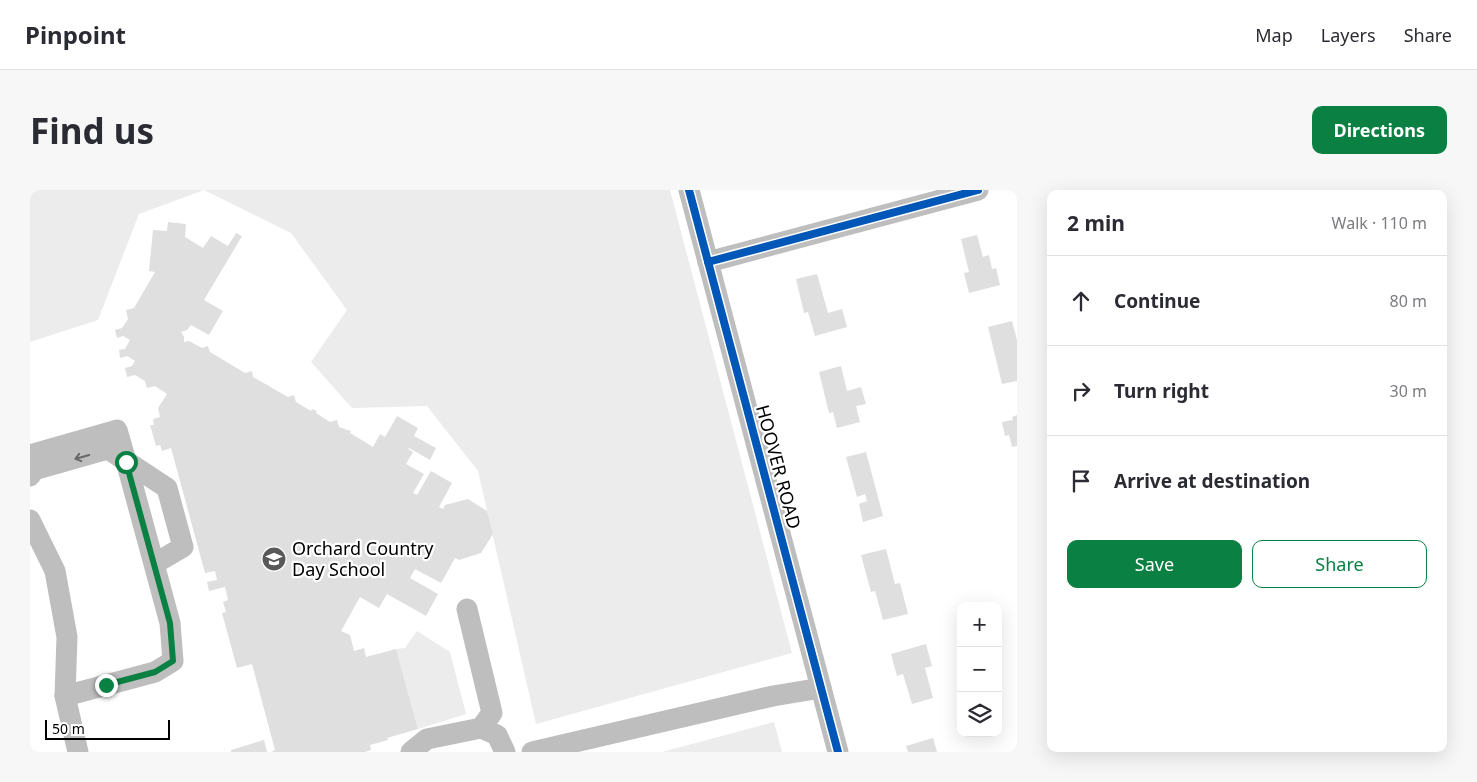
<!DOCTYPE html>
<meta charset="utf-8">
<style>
body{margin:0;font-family:"Noto Sans",sans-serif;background:#f7f7f7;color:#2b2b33}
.controls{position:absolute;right:15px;bottom:15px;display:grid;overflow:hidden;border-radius:10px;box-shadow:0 5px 20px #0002}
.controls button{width:45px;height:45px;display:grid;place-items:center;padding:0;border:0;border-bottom:1px solid #e1e1e2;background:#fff;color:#2b2b33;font:25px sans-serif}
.scale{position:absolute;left:15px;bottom:12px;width:125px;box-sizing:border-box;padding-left:5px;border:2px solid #000;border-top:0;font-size:14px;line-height:18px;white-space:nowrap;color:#000;-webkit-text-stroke:4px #fff;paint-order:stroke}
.stop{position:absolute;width:15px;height:15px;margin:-11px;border:4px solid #0b8043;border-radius:50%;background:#fff}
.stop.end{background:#0b8043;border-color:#fff;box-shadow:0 1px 5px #0008}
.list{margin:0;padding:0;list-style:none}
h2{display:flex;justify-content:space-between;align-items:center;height:65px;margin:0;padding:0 20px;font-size:21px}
h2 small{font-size:16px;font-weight:400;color:#7c7c81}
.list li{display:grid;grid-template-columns:32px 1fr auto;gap:15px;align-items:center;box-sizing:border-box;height:90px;padding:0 20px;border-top:1px solid #e1e1e2}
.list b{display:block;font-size:19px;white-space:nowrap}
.list em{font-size:16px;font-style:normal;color:#7c7c81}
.actions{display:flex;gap:10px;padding:15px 20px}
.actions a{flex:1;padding:11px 0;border:1px solid #0b8043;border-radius:10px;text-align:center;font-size:18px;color:#0b8043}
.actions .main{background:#0b8043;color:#fff}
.icon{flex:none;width:28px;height:28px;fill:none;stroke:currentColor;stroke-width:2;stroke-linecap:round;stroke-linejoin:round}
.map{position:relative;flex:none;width:987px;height:562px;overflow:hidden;border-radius:10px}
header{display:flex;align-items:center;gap:30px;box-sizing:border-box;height:70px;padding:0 25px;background:#fff;border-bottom:1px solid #e1e1e2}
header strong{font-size:24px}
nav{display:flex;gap:28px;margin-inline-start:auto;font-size:18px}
.intro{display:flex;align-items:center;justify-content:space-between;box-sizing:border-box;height:120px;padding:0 30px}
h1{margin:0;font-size:35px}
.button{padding:12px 22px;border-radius:10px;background:#0b8043;color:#fff;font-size:18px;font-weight:700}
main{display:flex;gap:30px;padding:0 30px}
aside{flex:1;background:#fff;border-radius:10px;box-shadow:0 5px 20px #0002}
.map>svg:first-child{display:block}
</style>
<header>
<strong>Pinpoint</strong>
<nav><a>Map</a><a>Layers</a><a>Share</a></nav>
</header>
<div class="intro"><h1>Find us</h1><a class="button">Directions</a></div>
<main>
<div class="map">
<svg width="987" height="562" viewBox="0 0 987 562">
<rect width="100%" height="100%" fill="#fff"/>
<g fill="#ececec">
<path d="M0,0H640L762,463L506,534L448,281L397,216L322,218L281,172L317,120L261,43L174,0L109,24L68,130L0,152Z"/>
<path d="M387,441L420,462L436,524L388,539L366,459L375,458Z"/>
<path d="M744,532L752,562H632Z"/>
</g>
<g fill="#dfdfdf">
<path d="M138,32L156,34L155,47L173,58L181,46L198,56L206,43L212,46L174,110L193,121L179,145L161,135L157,140L151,142L154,147V152L159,151L172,158L178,156L180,162L215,183L222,181L223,187L258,207L264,205L266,212L281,221L282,219L287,221L286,223L300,232L307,230L309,237L321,241L320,243L343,257L350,244L355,247L367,226L388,238L384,246L406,258L400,270L379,258L378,259L383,262L376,274L394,284L383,303L387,305L401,281L422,293L409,317L413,319L415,315L438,309L457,321L463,344L451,363L429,370L425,368L411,393L385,379L380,388L408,404L396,426L357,404L349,418L330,407L311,441L320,445L324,461L334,458L336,467L366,459L388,539L357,548L358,550L340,555L341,560L335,562H241L245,560L222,474L207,478L192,423L196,422L193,412L198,410L195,397L179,401L177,392L187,390L185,381L175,383L141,258L132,261L130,255L126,256L120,235H124L123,229L130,227L128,218L137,204L125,196L117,198L115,191L105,185L97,187L95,178L102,176L105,171L97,166L90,168L89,160L95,159L100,150L93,146L87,148L85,140L92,138L98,129L96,120L104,118L125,82L119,81L123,40L137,41Z"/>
<path d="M947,45L953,67L959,65L962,79L966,78L970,95L939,103L934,83L939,82L931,49Z"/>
<path d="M787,84L798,123L812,119L817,137L785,146L778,122L774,123L766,89Z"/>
<path d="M982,131L987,150V191L972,194L958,137Z"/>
<path d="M811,176L817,201L831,197L836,214L826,216L830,232L807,238L803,222L799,223L789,182Z"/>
<path d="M987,225V256L982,257L979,245L975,246L972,232L983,230L982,227Z"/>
<path d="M836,262L853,326L833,332L829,314L837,311L835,304L827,307L816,267Z"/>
<path d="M856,359L865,394L870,393L878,424L853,430L845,401L841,402L831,365Z"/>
<path d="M896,454L902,476L895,478L903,508L882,514L873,484L867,486L861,464Z"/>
<path d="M903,548L907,562H878L876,556Z"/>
<path d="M234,550L237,562H201V560Z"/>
</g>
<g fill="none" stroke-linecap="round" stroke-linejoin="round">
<g stroke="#bebebe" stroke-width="21">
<path d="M659,0L808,562"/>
<path d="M678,72L948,0"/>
<path d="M0,265L87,240L96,271"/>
<path d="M0,286L4,280L78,259L96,271"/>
<path d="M0,330L25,381L37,447L35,506"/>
<path d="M451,538L467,545L475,562"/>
<path d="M48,562L35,506L125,482L143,471L140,433L124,374L153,357L137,298L96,271L124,374"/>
<path d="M381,562L397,549L451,538L462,523L437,419"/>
<path d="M502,562L743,506L791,498"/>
</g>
<defs>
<g id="cycleway">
<path d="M659,0L808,562"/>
<path d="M678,72L948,0"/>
</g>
</defs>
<use href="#cycleway" stroke="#fff" stroke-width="11"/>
<use href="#cycleway" stroke="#0057b8" stroke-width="8"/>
</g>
<defs><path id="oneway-shaft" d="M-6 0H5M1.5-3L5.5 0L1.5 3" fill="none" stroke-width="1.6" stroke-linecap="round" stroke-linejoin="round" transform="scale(1.25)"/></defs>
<use stroke="#686868" href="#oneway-shaft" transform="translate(52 267) rotate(164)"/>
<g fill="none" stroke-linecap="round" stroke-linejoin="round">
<path stroke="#0b8043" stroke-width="6" d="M76,495L125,482L143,471L140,433L96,272"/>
</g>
<defs>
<symbol id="school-disc" viewBox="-11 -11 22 22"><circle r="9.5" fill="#595959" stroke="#fff"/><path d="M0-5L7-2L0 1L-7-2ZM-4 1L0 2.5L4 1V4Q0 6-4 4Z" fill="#fff"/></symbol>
</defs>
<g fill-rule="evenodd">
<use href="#school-disc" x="230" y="355" width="28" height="28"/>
</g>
<g text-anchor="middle" stroke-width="4.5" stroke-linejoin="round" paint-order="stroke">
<g font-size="18" fill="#000" stroke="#fff">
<text transform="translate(748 277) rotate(75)" y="6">HOOVER ROAD</text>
</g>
<g font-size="18" fill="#000" stroke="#fff" text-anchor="start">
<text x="262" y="365">Orchard Country<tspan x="262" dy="21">Day School</tspan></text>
</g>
</g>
</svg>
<div class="controls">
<button>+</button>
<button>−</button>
<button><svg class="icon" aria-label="layers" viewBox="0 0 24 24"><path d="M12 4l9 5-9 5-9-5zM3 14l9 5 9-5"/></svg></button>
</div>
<div class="scale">50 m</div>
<div class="stop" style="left:96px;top:272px"></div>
<div class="stop end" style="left:76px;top:495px"></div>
</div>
<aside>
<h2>2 min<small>Walk · 110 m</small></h2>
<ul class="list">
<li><svg class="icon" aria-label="ahead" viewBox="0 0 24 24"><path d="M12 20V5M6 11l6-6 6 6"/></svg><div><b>Continue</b></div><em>80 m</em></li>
<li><svg class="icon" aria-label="right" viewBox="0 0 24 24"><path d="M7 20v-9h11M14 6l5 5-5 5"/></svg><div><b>Turn right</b></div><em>30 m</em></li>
<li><svg class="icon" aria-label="arrive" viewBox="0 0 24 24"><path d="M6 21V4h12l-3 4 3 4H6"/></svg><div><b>Arrive at destination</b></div></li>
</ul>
<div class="actions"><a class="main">Save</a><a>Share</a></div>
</aside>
</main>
